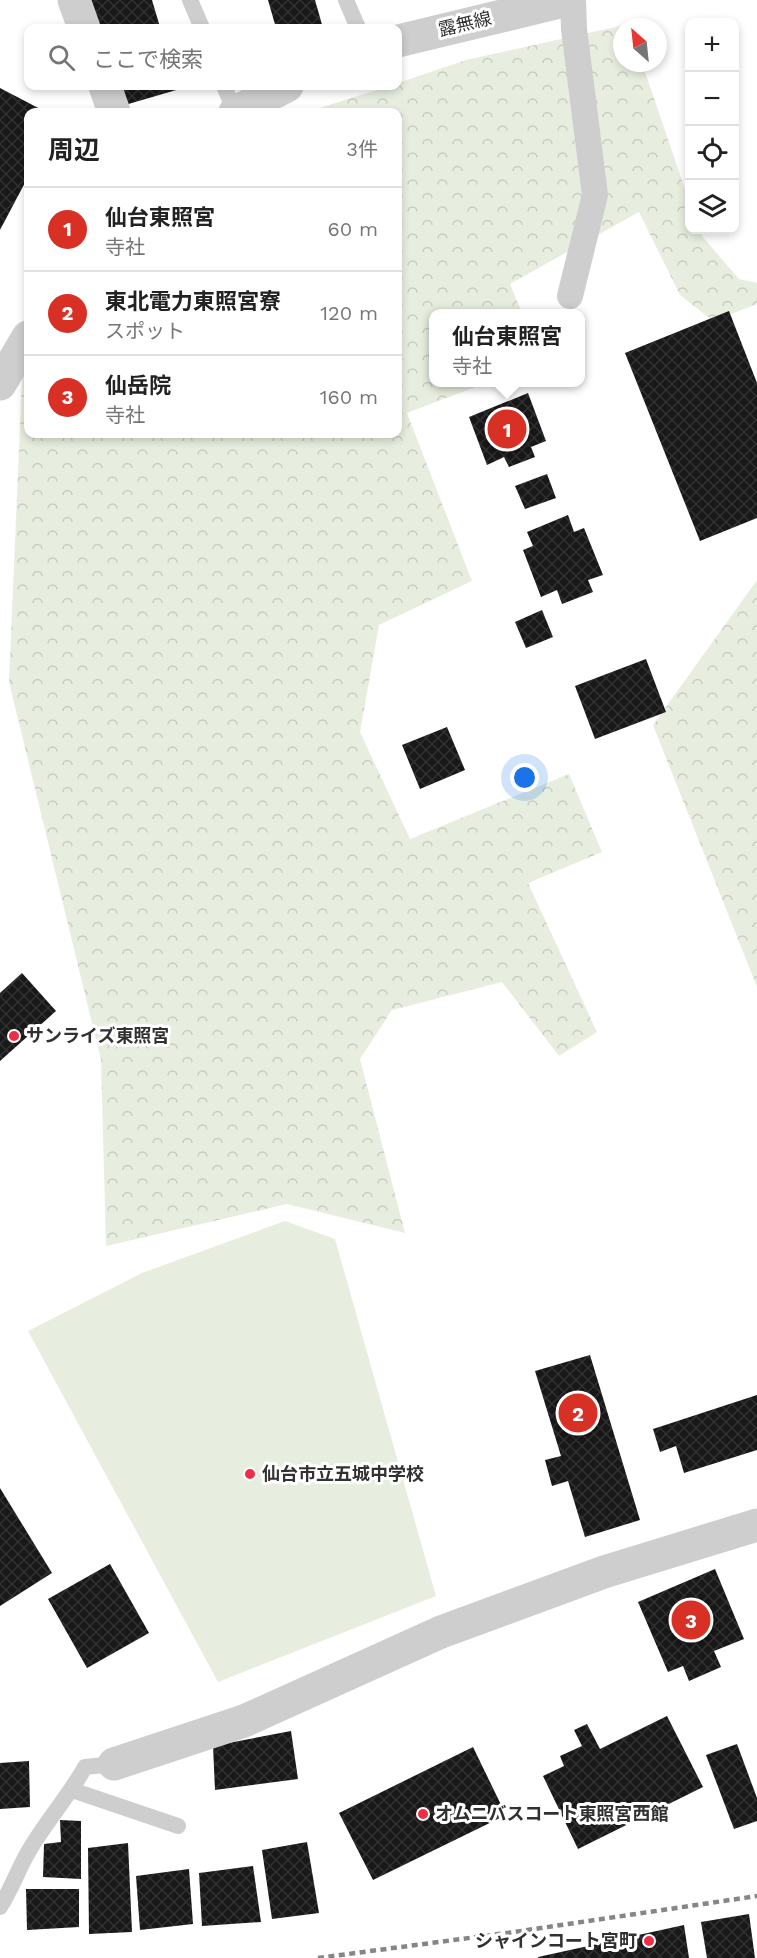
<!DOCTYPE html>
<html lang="ja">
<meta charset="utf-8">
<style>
body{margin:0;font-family:"Work Sans","Noto Sans JP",sans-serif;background:#f2f2f2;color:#222}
.controls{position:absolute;right:18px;top:18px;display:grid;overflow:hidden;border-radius:12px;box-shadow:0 3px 9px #0003}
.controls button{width:54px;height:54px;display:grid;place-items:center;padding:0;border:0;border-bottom:2px solid #e0e0e0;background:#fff;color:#222;font:30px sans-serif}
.compass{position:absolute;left:613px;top:18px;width:54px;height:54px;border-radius:50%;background:#fff;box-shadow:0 3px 9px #0003;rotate:333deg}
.you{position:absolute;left:525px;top:778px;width:21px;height:21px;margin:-15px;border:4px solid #fff;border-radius:50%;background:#1a73e8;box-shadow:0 0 0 9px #1a73e833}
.badge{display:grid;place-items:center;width:39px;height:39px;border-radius:50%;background:#d93025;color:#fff;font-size:20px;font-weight:700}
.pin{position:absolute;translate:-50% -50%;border:3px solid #fff;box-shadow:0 2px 6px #0006}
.popup{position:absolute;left:429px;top:309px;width:156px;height:78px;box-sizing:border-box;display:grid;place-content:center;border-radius:12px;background:#fff;filter:drop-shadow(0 2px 4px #0005);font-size:20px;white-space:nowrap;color:#767676}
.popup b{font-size:22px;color:#222}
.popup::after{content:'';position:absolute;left:50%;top:100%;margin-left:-12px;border:12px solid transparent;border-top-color:#fff}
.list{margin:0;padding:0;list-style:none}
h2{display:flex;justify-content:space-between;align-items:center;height:78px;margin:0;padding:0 24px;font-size:26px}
h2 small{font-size:20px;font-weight:400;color:#767676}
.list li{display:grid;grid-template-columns:39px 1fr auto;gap:18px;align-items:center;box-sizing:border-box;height:84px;padding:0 24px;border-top:2px solid #e0e0e0}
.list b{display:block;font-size:22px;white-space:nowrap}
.list p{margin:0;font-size:20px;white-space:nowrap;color:#767676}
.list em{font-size:20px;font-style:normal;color:#767676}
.icon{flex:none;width:33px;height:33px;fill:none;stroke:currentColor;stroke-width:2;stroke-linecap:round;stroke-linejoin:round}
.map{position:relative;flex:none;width:757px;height:1958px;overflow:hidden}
.search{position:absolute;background:#fff;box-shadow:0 3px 9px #0003;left:24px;top:24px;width:378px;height:66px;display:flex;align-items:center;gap:15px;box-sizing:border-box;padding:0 21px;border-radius:12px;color:#767676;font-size:22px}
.panel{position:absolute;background:#fff;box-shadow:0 3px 9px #0003;left:24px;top:108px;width:378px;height:330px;border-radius:12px}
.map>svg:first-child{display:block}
</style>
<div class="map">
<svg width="757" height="1958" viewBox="0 0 757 1958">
<defs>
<pattern id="forest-crowns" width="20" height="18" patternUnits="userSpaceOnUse" patternTransform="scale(1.5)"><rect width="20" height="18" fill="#e8eedf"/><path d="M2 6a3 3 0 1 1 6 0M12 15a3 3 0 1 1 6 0" fill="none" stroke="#c7cdc0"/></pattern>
<pattern id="building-cross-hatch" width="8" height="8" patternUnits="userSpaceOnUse" patternTransform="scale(1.5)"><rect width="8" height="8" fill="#181818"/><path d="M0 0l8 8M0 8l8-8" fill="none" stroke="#313131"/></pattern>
</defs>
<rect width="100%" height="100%" fill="#fff"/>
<g fill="url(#forest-crowns)">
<path d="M629,24L630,27H622V63H642L689,201L690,230H699L702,236L739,279L757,283V304L713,321L680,295L639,212L510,284L522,313L434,314V382L486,383L407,413L472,581L379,625L360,732L410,839L569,774L602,852L528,883L597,1032L559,1056L502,982L392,1010L360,1059L405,1233L287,1204L106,1246L101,1060L9,682L22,379L28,367V434H398V112H307L389,86H398V83L466,60Z"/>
<path d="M757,580V987L653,725Z"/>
</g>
<path fill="#e8eedf" d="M285,1221L335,1239L436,1596L218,1682L28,1331L142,1273Z"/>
<g fill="url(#building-cross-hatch)">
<path d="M91,0H152L160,27L100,28Z"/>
<path d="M268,0H315L323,28H276Z"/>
<path d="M119,86H190L125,105Z"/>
<path d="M0,88L46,112H28V177L0,230Z"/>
<path d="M729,311L757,383V518L700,541L625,353Z"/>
<path d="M528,393L546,441L531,447L535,457L509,467L504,457L487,465L469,417Z"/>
<path d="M547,474L556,498L525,509L515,486Z"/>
<path d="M568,515L574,532L584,528L603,575L588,580L593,592L562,604L557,590L541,597L523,550L533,546L527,532Z"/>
<path d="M542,610L553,637L526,648L515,622Z"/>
<path d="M646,659L666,712L595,739L575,686Z"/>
<path d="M447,727L465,770L420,789L402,745Z"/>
<path d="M22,973L56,1011L0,1061V993Z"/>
<path d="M590,1355L640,1520L585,1537L568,1481L552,1486L545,1460L561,1456L535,1371Z"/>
<path d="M757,1395V1450L684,1473L676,1446L660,1452L653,1429Z"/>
<path d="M0,1488L52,1573L0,1606Z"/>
<path d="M110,1564L149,1633L87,1668L48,1599Z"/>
<path d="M715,1569L744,1639L714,1651L721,1667L689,1681L683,1666L668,1672L638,1602Z"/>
<path d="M667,1716L703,1787L578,1849L543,1776L564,1766L560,1756L582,1746L574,1730L587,1724L600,1749Z"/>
<path d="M291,1731L298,1779L215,1790L213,1746Z"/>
<path d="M737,1744L757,1798V1821L734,1829L706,1755Z"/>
<path d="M473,1747L506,1815L373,1880L339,1813Z"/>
<path d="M29,1761L30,1807L0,1809V1763Z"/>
<path d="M60,1820L81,1821V1879L43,1877L44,1844L61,1842Z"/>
<path d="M307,1842L319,1913L272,1919L262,1850Z"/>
<path d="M128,1843L132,1932L89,1934L88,1848Z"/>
<path d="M253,1866L261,1922L202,1926L199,1873Z"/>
<path d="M189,1869L193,1924L140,1930L136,1876Z"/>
<path d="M26,1889H79V1927L27,1930Z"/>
<path d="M749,1914L755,1958H707L701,1922Z"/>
<path d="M684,1925L689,1958H538V1957Z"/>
</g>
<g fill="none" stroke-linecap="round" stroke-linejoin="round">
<g stroke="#cecece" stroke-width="16">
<path d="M190,0L202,28"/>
<path d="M346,0L358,28"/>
<path d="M224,86L235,112"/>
<path d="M72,1790L178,1826"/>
<path d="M0,1907C12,1888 19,1867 30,1849C47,1820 69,1796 85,1767L114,1764"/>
</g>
<path stroke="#cecece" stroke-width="26" d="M570,296L595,195L574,29L573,0"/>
<g stroke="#cecece" stroke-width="33">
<path d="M74,0L84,28"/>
<path d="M398,41L568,0"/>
<path d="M105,86L114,112"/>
<path d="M235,112L287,86"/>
<path d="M0,384L28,337"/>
<path d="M114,1764L244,1721L441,1632L604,1572L757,1525"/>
</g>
<path stroke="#868686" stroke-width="4.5" stroke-dasharray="6 4.5" stroke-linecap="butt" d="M318,1958L514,1932L757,1896"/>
</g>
<g fill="#ee2d47" stroke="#fff" stroke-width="2">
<circle cx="14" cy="1036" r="6"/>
<circle cx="250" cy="1474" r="6"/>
<circle cx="423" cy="1814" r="6"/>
<circle cx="649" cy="1941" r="6"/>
</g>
<g text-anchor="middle" stroke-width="6" stroke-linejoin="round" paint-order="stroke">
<g font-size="18" fill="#313131" stroke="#fff">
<text transform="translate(465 24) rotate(-13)" y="6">露無線</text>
</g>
<g font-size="18" font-weight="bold" fill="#313131" stroke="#fff" text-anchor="start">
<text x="26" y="1042">サンライズ東照宮</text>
<text x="262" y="1480">仙台市立五城中学校</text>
<text x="435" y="1820">オムニバスコート東照宮西館</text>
<text x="637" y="1947" text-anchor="end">シャインコート宮町</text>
</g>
</g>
</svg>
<div class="controls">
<button>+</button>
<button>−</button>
<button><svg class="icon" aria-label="locate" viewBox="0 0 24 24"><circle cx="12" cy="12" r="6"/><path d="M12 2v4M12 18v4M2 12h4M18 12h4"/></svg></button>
<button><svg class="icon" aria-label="layers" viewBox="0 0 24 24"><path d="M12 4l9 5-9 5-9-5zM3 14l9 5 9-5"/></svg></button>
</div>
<svg class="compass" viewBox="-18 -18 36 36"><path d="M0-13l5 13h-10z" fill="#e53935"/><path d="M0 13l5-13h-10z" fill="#767676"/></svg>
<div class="you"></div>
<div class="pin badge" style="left:507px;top:429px">1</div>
<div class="popup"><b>仙台東照宮</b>寺社</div>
<div class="pin badge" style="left:578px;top:1413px">2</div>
<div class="pin badge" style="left:691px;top:1620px">3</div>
<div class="search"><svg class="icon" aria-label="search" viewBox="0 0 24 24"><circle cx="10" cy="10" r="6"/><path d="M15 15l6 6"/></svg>ここで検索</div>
<section class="panel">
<h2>周辺<small>3件</small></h2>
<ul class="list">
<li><span class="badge">1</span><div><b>仙台東照宮</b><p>寺社</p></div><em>60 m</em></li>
<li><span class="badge">2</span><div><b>東北電力東照宮寮</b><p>スポット</p></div><em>120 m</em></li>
<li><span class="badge">3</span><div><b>仙岳院</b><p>寺社</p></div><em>160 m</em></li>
</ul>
</section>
</div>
